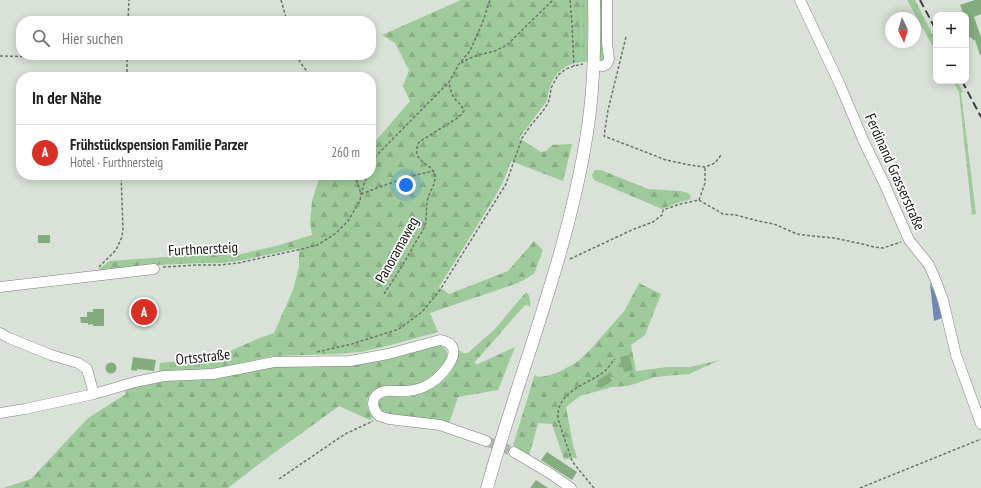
<!DOCTYPE html>
<html lang="de">
<meta charset="utf-8">
<style>
body{margin:0;font-family:"PT Sans Narrow",sans-serif;background:#f6f6f6;color:#222}
.controls{position:absolute;right:12px;top:12px;display:grid;overflow:hidden;border-radius:8px;box-shadow:0 2px 10px #0003}
.controls button{width:36px;height:36px;display:grid;place-items:center;padding:0;border:0;border-bottom:1px solid #e0e0e0;background:#fff;color:#222;font:20px sans-serif}
.compass{position:absolute;left:885px;top:12px;width:36px;height:36px;border-radius:50%;background:#fff;box-shadow:0 2px 10px #0003;rotate:175deg}
.you{position:absolute;left:406px;top:185px;width:14px;height:14px;margin:-10px;border:3px solid #fff;border-radius:50%;background:#1a73e8;box-shadow:0 0 0 6px #1a73e833}
.badge{display:grid;place-items:center;width:26px;height:26px;border-radius:50%;background:#d93025;color:#fff;font-size:13px;font-weight:700}
.pin{position:absolute;translate:-50% -50%;border:2px solid #fff;box-shadow:0 1px 4px #0006}
.list{margin:0;padding:0;list-style:none}
h2{display:flex;justify-content:space-between;align-items:center;height:52px;margin:0;padding:0 16px;font-size:17px}
h2 small{font-size:13px;font-weight:400;color:#767676}
.list li{display:grid;grid-template-columns:26px 1fr auto;gap:12px;align-items:center;box-sizing:border-box;height:56px;padding:0 16px;border-top:1px solid #e0e0e0}
.list b{display:block;font-size:15px;white-space:nowrap}
.list p{margin:0;font-size:13px;white-space:nowrap;color:#767676}
.list em{font-size:13px;font-style:normal;color:#767676}
.icon{flex:none;width:22px;height:22px;fill:none;stroke:currentColor;stroke-width:2;stroke-linecap:round;stroke-linejoin:round}
.map{position:relative;flex:none;width:981px;height:488px;overflow:hidden}
.search{position:absolute;background:#fff;box-shadow:0 2px 10px #0003;left:16px;top:16px;width:360px;height:44px;display:flex;align-items:center;gap:10px;box-sizing:border-box;padding:0 14px;border-radius:16px;color:#767676;font-size:15px}
.panel{position:absolute;background:#fff;box-shadow:0 2px 10px #0003;left:16px;top:72px;width:360px;height:108px;border-radius:16px}
.map>svg:first-child{display:block}
</style>
<div class="map">
<svg width="981" height="488" viewBox="0 0 981 488">
<defs>
<pattern id="grass-tufts" width="24" height="20" patternUnits="userSpaceOnUse"><rect width="24" height="20" fill="#9fca9b"/><path d="M3 7l-1-3M5 7V3M7 7l1-3M15 17l-1-3M17 17v-4M19 17l1-3" fill="none" stroke="#88ad85"/></pattern>
<pattern id="forest-firs" width="22" height="20" patternUnits="userSpaceOnUse"><rect width="22" height="20" fill="#9fca9b"/><path d="M5 1l3.5 6h-7zM16 11l3.5 6h-7z" fill="#88ad85"/></pattern>
</defs>
<rect width="100%" height="100%" fill="#d9e1d8"/>
<g fill="url(#grass-tufts)">
<path d="M580,0H588L587,62H580L582,29Z"/>
<path d="M600,0H605L607,59L600,62Z"/>
<path d="M907,0H915L936,41V52Z"/>
<path d="M953,81H957L963,92L961,93L976,214L972,215L959,92Z"/>
<path d="M221,351L228,352L206,366V370L159,372L160,363L197,359Z"/>
</g>
<g fill="url(#forest-firs)">
<path d="M461,0H580L582,29L580,62C566,64 554,73 550,87C548,92 548,97 546,102L519,138L541,152L546,151L552,145L572,144L563,181L511,161L503,182L493,200L439,287L449,294L508,271L534,241L543,250L534,274L518,283L430,313L438,332L391,345L360,352L335,354L274,356L206,370V366L228,352L257,339L274,333L293,290L299,267V248L238,261L220,263H199L156,265L96,272L109,261L210,254L237,255L276,246L312,235L310,222L312,201L319,179L329,175H371V145L373,144L410,101L403,86L409,70L395,43L382,35Z"/>
<path d="M595,170H601L648,189L680,191L688,193L691,196L689,200L680,202L662,209L594,180L592,175Z"/>
<path d="M639,283L661,294L645,335L631,345L636,371L667,367H690L720,360L689,374L655,377L628,386L612,387L580,396L566,407L573,445L577,458L564,459L552,424L538,423L529,456L513,445L535,374L536,376L540,377L550,375L561,371L577,362L590,350L625,310Z"/>
<path d="M526,292C531,297 530,301 530,307L527,305L524,306L474,363L478,364L515,347L498,390L458,397L449,424L390,415L381,413L378,407L380,399C389,394 398,398 408,397C432,394 456,376 459,350L463,353H468L495,329Z"/>
<path d="M439,345C444,347 448,350 447,357C446,361 442,366 438,369C430,378 419,385 406,386C395,387 380,383 371,393C363,401 369,411 373,418L370,420L339,406L259,464L228,488H3L31,479L88,418L126,394L125,389L166,380L275,367L363,364L390,359Z"/>
</g>
<path fill="#7387b9" d="M930,283L935,293L942,318L934,321Z"/>
<g fill="#84ad7f">
<path d="M975,0H981V14L974,17L981,37V55H980L975,40H973L971,37L968,38L966,33V15H964L960,5Z"/>
<rect x="38" y="235" width="12" height="8"/>
<path d="M93,309H104V326H93V324L88,325V323H81L80,317H87V312H93Z"/>
<path d="M153,309L154,323L136,324V310Z"/>
<path d="M629,355L633,370L624,372L620,357Z"/>
<path d="M133,357L156,360L154,371L137,369V371L131,370Z"/>
<circle cx="111" cy="368" r="5.5"/>
<path d="M608,374L612,381L601,388L597,381Z"/>
<path d="M547,452L577,472L572,480L541,460Z"/>
<path d="M536,480L548,488H530Z"/>
</g>
<g fill="none" stroke-linecap="round" stroke-linejoin="round">
<path stroke="#b2b9b1" stroke-width="10" stroke-dasharray="10 5" stroke-linecap="butt" d="M486,441L514,452"/>
<defs>
<g id="minor">
<path d="M800,0L840,85L864,142L884,183L909,240L929,265L936,281L943,300L956,355L981,424"/>
<path d="M594,65L603,66L607,64L609,59L607,43V0"/>
<path d="M0,287L154,269"/>
<path d="M0,333L9,338L51,355L78,363L87,369L94,394"/>
<path d="M0,413L25,409L94,394L135,382L164,376L213,374L274,362L350,361L388,354L440,340C469,345 444,375 431,383C424,388 416,390 407,391C397,392 382,387 375,397C370,404 375,411 379,416L389,419L440,425L486,441"/>
<path d="M514,452L551,474L571,488"/>
</g>
<path id="major" d="M487,488C520,370 568,255 587,133C594,89 595,44 594,0"/>
</defs>
<use href="#minor" stroke="#7a8279" stroke-width="11"/>
<use href="#major" stroke="#7a8279" stroke-width="13"/>
<g stroke="#6f746e" stroke-width="1.5" stroke-dasharray="3 2" stroke-linecap="butt">
<path d="M281,0L287,21"/>
<path d="M570,0L572,24L574,66"/>
<path d="M128,21L129,0"/>
<path d="M626,37L608,110L604,136L666,160L690,165L705,167L715,163L721,155"/>
<path d="M297,55L300,62L311,77"/>
<path d="M0,56L127,59"/>
<path d="M461,63L468,59L478,55L495,51L507,45L553,0"/>
<path d="M127,77V55"/>
<path d="M371,161L449,82L459,64L470,51L482,24L490,0"/>
<path d="M355,175L361,194"/>
<path d="M361,194L407,177L433,171"/>
<path d="M699,200L705,183V167"/>
<path d="M570,259L634,229L653,222L662,215L663,210L680,204L699,200L723,214L736,215L758,221L774,224L797,234L812,236L834,238L858,243L874,247L883,248L901,242"/>
<path d="M99,267L116,250L122,237L123,228L121,175"/>
<path d="M163,267L198,265H220L238,263L302,249L317,245L327,239L336,233L348,221L360,201L361,194L367,175"/>
<path d="M384,294C394,279 404,263 413,247C416,241 421,234 424,228C428,218 425,208 428,198C430,191 435,185 435,177C435,162 409,164 419,142L459,117L464,111C460,102 459,104 454,98C451,93 450,87 449,82"/>
<path d="M317,352L352,344L399,329L422,312L440,290L506,184L522,138L531,125L543,111L548,103L550,96L551,88L558,75L566,69L574,66L583,64"/>
<path d="M279,479L345,434L373,421"/>
<path d="M594,488L579,470L572,461L558,419C556,391 587,385 605,371C608,368 611,363 615,359"/>
<path d="M860,488L981,439"/>
</g>
<use href="#minor" stroke="#fff" stroke-width="10"/>
<use href="#major" stroke="#fff" stroke-width="12"/>
<g stroke="#3d413c" stroke-width="2" stroke-dasharray="8 4" stroke-linecap="butt">
<path d="M920,0L936,30"/>
<path d="M962,81L981,117"/>
</g>
</g>
<g text-anchor="middle" stroke-width="3.5" stroke-linejoin="round" paint-order="stroke">
<g font-size="15" fill="#151714" stroke="#fff">
<text transform="translate(895 172) rotate(66)" y="5">Ferdinand Grasserstraße</text>
<text transform="translate(203 249) rotate(-3)" y="5">Furthnersteig</text>
<text transform="translate(397 250) rotate(-61)" y="5">Panoramaweg</text>
<text transform="translate(203 357) rotate(-6)" y="5">Ortsstraße</text>
</g>
</g>
</svg>
<div class="controls">
<button>+</button>
<button>−</button>
</div>
<svg class="compass" viewBox="-18 -18 36 36"><path d="M0-13l5 13h-10z" fill="#e53935"/><path d="M0 13l5-13h-10z" fill="#767676"/></svg>
<div class="you"></div>
<div class="pin badge" style="left:144px;top:312px">A</div>
<div class="search"><svg class="icon" aria-label="search" viewBox="0 0 24 24"><circle cx="10" cy="10" r="6"/><path d="M15 15l6 6"/></svg>Hier suchen</div>
<section class="panel">
<h2>In der Nähe<small></small></h2>
<ul class="list">
<li><span class="badge">A</span><div><b>Frühstückspension Familie Parzer</b><p>Hotel · Furthnersteig</p></div><em>260 m</em></li>
</ul>
</section>
</div>
